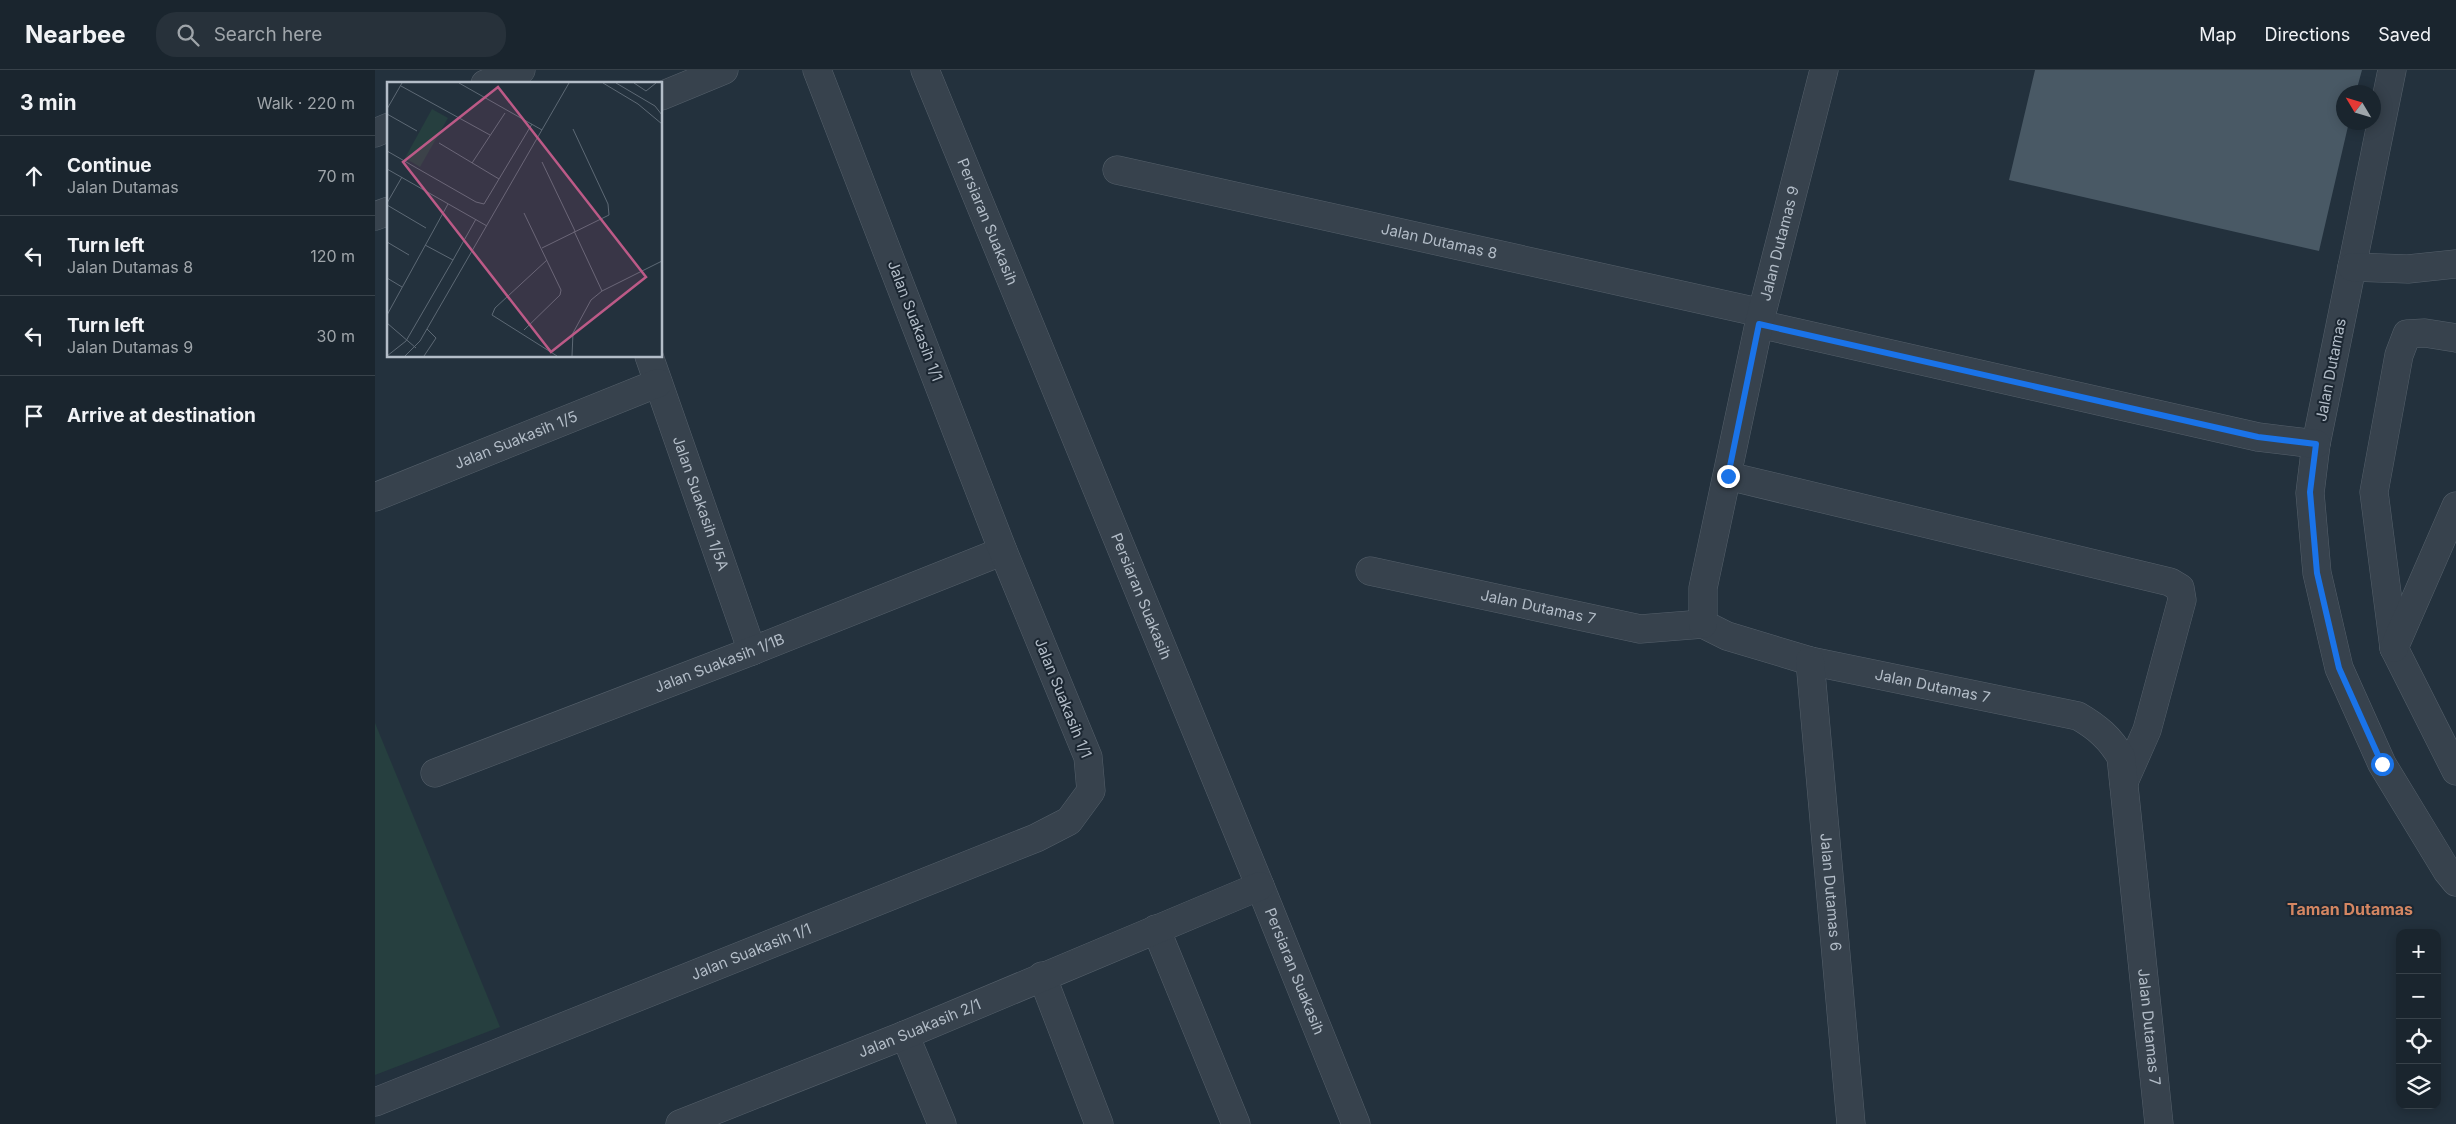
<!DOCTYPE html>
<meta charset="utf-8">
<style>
body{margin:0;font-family:Inter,sans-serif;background:#27313a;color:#f1f3f6}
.controls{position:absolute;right:15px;bottom:15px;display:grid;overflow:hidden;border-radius:10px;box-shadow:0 2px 12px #0003}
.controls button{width:45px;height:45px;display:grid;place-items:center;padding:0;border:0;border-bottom:1px solid #38424a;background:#1a252e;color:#f1f3f6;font:25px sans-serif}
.compass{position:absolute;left:1961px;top:15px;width:45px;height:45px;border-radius:50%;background:#1a252e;box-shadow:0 2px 12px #0003;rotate:308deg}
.stop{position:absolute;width:15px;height:15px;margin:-11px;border:4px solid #1a73e8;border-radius:50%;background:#fff}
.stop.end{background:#1a73e8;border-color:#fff;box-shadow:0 1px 5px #0008}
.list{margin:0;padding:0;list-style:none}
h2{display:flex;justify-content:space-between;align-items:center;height:65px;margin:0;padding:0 20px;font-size:21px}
h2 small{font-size:16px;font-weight:400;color:#9fa5aa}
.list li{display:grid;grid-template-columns:32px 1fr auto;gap:15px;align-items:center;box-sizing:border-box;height:80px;padding:0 20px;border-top:1px solid #38424a}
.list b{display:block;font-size:19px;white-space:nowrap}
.list p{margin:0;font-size:16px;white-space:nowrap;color:#9fa5aa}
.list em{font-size:16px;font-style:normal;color:#9fa5aa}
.icon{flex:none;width:28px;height:28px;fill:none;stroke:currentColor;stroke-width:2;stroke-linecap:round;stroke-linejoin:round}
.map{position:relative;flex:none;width:2081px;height:1054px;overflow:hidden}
header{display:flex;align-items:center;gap:30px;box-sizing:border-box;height:70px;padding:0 25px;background:#1a252e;border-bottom:1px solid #38424a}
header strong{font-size:24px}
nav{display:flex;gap:28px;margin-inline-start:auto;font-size:18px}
.search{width:350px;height:45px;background:#27313a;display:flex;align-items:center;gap:12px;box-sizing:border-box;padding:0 18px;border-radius:20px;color:#9fa5aa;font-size:19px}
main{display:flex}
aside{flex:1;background:#1a252e}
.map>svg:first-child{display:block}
</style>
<header>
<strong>Nearbee</strong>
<div class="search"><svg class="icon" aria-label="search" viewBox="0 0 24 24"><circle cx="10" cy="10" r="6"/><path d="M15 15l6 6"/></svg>Search here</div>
<nav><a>Map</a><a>Directions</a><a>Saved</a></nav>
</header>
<main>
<aside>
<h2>3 min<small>Walk · 220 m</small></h2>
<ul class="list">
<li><svg class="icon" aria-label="ahead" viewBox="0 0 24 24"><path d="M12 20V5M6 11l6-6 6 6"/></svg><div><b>Continue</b><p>Jalan Dutamas</p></div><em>70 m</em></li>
<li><svg class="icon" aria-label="left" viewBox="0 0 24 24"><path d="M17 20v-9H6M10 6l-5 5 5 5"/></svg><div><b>Turn left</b><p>Jalan Dutamas 8</p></div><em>120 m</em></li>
<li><svg class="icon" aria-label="left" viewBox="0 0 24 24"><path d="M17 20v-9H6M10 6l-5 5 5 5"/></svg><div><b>Turn left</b><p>Jalan Dutamas 9</p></div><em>30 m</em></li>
<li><svg class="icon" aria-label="arrive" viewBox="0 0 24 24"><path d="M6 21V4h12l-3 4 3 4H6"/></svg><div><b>Arrive at destination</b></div></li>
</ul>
</aside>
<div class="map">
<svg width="2081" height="1054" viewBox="0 0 2081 1054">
<rect width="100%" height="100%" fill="#23313d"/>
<path fill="#263f3f" d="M0,653L125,957L0,1005Z"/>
<path fill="#495965" d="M1660,0H1987L1981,22H1968V52H1974L1944,181L1634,110Z"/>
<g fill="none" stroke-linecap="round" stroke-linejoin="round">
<defs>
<g id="minor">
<path id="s1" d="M550,0L885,816L981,1054"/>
<path d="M2017,0L1941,374L1935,423L1942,503L1964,598L2007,694L2072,801L2081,812"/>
<path d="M110,14L146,0"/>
<path d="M286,26L349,0"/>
<path d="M0,63L14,57"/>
<path id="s2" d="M742,100L1387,243"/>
<path d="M0,146L14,141"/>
<path d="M1977,197L2033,199L2081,194"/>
<path d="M1384,254L1883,367L1941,374"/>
<path d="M2081,268L2050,263L2032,264L2024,285L1999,422L2019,578L2081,701"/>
<path id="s3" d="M274,286L377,581"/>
<path d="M1353,406L1795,512L1805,518L1807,530L1772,660L1749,712"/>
<path id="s4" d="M0,427L283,313"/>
<path id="s5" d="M995,501L1265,559L1328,554L1352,566L1435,591L1703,646C1722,657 1735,668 1746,687L1784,1054"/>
<path id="s6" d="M1328,554V518L1384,254L1449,0"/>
<path d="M2019,578L2081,436"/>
<path id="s7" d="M1435,591L1476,1054"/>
<path id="s8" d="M60,703L377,581L628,481"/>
<path d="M781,859L861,1054"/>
<path d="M667,906L724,1054"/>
<path d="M530,965L567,1054"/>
<path id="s9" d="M0,1032L661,768L694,751L716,721L713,687L628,481L442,0"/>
<path id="s10" d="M305,1054L530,965L885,816"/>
</g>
</defs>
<use href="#minor" stroke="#55606b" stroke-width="29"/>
<use href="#minor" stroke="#37424d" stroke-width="28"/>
</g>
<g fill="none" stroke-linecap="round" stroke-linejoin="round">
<path stroke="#1a73e8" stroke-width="6" d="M1353,406L1384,254L1883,367L1941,374L1935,422L1942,503L1964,598L2007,694"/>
</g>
<g text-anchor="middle" stroke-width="4" stroke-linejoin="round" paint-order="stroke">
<g font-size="15" fill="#b3bdc8" stroke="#1c2732">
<text dy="5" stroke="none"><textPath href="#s1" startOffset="164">Persiaran Suakasih</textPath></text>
<text dy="5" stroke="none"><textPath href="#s2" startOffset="330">Jalan Dutamas 8</textPath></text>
<text dy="5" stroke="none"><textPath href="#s6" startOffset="389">Jalan Dutamas 9</textPath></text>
<text transform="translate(540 251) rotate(69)" y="5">Jalan Suakasih 1/1</text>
<text transform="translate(1956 300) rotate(-79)" y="5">Jalan Dutamas</text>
<text dy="5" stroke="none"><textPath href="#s4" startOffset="152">Jalan Suakasih 1/5</textPath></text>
<text dy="5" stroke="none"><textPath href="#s3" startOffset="156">Jalan Suakasih 1/5A</textPath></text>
<text dy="5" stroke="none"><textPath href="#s1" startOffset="569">Persiaran Suakasih</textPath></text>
<text dy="5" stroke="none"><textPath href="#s5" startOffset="172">Jalan Dutamas 7</textPath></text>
<text dy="5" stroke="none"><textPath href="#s8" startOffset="305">Jalan Suakasih 1/1B</textPath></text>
<text dy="5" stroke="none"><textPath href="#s5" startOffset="578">Jalan Dutamas 7</textPath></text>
<text transform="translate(688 628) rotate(68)" y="5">Jalan Suakasih 1/1</text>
<text dy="5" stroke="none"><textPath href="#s7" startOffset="232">Jalan Dutamas 6</textPath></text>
<text dy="5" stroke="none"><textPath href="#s9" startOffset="405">Jalan Suakasih 1/1</textPath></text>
<text dy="5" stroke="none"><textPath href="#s1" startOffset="974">Persiaran Suakasih</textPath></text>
<text dy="5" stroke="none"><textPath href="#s5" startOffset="1058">Jalan Dutamas 7</textPath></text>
<text dy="5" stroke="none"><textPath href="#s10" startOffset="258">Jalan Suakasih 2/1</textPath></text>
</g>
<g font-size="16" font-weight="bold" fill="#d48662" stroke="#1c2732">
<text x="1975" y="845">Taman Dutamas</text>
</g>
</g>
<g transform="translate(12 12)">
<rect width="275" height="275" fill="#23313d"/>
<path d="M45,27L61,36L33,85L18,76Z" fill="#263f3f"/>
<path fill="none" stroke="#5d6975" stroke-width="1" d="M72,1L155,48M216,1L251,22L275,42M229,1L268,24L275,33M247,1L259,9L269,1M14,4L103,53M0,27L15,1M0,32L30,49M52,61L112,97M0,69L89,120L97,122L145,42M155,80L188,149M85,81L118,31M0,87L100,144M0,121L15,95M0,123L39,146M137,131L174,208L173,213L137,248M187,149L215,209M0,160L22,173M38,163L66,178L89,137M155,166L222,133L221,122L186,47M160,178L108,226L105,233L170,274M0,196L15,205M0,233L61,122M0,241L29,266M0,274L19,259L66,178M18,274L33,259L182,1M37,274L49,256L40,247M185,274L186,251L204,218L215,209L275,179"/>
<path fill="#bc5a87" fill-opacity="0.15" stroke="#bc5a87" stroke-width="2.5" d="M111,5L259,195L164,270L16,80Z"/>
<rect width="275" height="275" fill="none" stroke="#b3bdc8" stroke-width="2.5"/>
</g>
</svg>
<div class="controls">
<button>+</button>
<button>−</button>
<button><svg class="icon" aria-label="locate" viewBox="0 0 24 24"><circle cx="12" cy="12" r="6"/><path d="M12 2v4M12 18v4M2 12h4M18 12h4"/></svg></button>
<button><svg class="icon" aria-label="layers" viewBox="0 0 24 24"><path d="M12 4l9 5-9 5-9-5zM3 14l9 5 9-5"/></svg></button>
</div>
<svg class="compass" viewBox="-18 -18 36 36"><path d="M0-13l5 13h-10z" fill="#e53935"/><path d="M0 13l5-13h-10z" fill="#9fa5aa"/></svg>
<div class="stop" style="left:2007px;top:694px"></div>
<div class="stop end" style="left:1353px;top:406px"></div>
</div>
</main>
